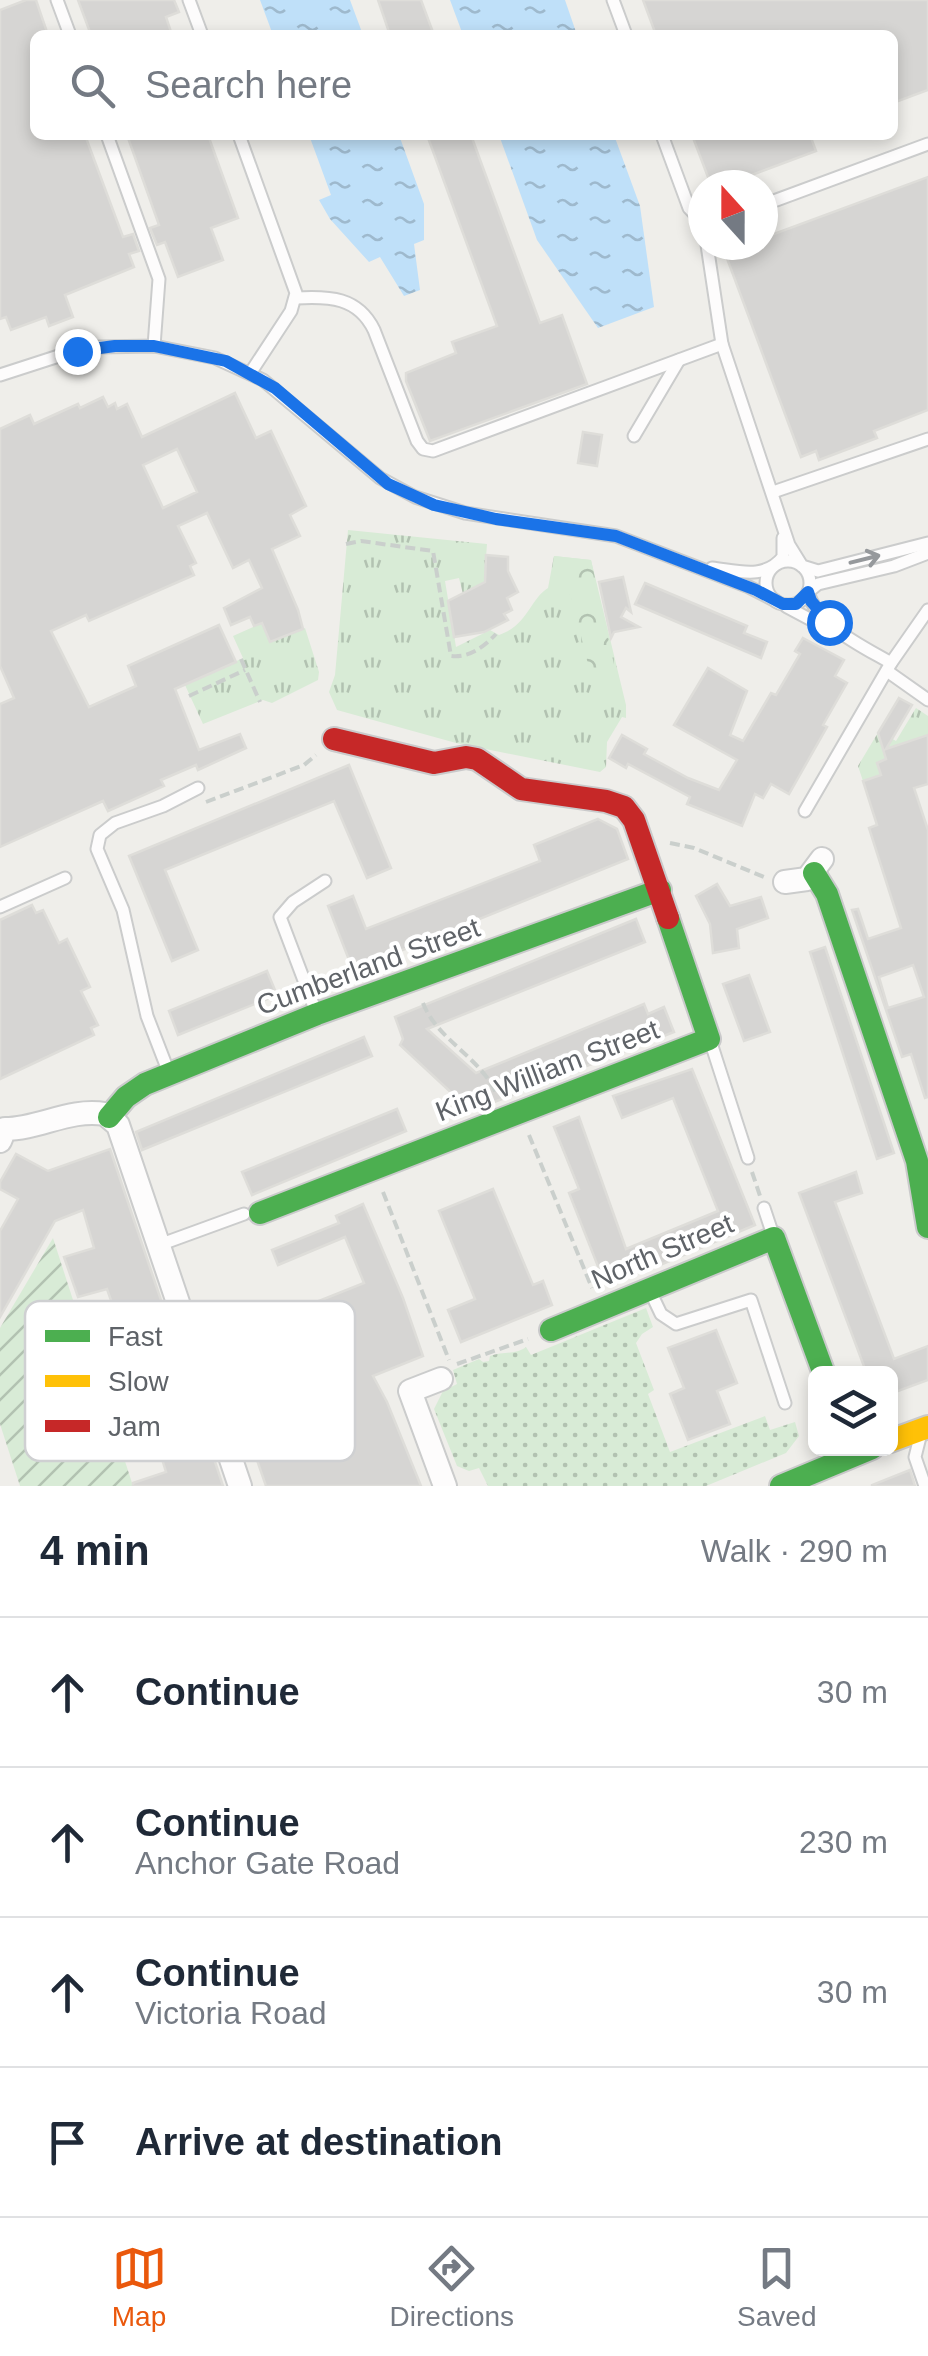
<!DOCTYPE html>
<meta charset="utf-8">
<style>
body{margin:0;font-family:Helvetica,sans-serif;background:#f6f6f7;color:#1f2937}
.controls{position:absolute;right:30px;bottom:30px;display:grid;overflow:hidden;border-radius:15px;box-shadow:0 5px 15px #0003}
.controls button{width:90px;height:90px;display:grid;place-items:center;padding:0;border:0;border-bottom:2px solid #e0e1e3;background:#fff;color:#1f2937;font:50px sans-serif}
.compass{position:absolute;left:688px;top:170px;width:90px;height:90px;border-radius:50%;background:#fff;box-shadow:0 5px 15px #0003;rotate:339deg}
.stop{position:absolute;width:30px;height:30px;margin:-22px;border:8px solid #1a73e8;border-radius:50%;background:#fff}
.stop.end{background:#1a73e8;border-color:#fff;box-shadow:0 2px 10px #0008}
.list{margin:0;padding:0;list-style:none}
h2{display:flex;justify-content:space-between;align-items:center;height:130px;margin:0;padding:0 40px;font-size:42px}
h2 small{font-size:32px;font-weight:400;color:#747a83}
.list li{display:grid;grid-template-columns:65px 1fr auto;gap:30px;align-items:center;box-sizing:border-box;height:150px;padding:0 40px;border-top:2px solid #e0e1e3}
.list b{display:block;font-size:38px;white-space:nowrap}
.list p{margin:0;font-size:32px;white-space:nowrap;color:#747a83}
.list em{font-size:32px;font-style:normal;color:#747a83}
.icon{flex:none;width:55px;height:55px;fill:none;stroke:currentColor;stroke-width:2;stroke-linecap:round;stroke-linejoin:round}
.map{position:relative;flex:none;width:928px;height:1486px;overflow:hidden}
.search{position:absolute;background:#fff;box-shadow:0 5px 15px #0003;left:30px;right:30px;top:30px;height:110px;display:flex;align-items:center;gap:25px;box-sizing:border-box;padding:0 35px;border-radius:15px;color:#747a83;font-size:38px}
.sheet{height:730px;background:#fff}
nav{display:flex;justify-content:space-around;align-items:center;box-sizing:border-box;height:140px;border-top:2px solid #e0e1e3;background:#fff;font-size:28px;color:#747a83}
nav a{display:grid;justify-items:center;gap:5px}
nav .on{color:#ea580c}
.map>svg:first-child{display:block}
</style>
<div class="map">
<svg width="928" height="1486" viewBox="0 0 928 1486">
<defs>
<pattern id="grass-tufts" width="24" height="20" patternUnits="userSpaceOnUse" patternTransform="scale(2.5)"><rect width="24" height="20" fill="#d8ebd6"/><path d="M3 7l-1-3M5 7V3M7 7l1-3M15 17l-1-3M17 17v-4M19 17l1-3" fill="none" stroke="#b2c2b1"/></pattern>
<pattern id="forest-crowns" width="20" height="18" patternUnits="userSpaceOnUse" patternTransform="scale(2.5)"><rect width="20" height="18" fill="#d8ebd6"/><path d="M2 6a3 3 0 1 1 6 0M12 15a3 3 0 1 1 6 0" fill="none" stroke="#b2c2b1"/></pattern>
<pattern id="park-dots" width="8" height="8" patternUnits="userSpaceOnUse" patternTransform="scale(2.5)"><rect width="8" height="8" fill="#d8ebd6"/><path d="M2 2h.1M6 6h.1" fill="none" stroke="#b2c2b1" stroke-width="1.8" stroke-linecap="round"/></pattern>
<pattern id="garden-furrows" width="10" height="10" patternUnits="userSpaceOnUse" patternTransform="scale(2.5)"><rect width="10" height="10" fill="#d8ebd6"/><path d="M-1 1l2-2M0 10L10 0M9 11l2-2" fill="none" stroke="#b2c2b1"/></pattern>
<pattern id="water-ripples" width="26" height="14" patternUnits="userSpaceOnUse" patternTransform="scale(2.5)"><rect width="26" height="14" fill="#bfe0f9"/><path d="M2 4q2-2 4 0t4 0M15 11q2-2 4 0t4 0" fill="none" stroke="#9eb9cd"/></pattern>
</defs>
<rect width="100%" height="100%" fill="#efeeea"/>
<g fill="url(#grass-tufts)">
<path d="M348,530L487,544L484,584L463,594L459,578L445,581L456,647L490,630L499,635C528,625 530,599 548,588L554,556L591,560L626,705V718L622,717L607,742L606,767L600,772L456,743L337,710L329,692L335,675Z"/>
<path d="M262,623L270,642L305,628L319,672L318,680L272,703L263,700L203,724L185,685L243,658L233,636Z"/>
<path d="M916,708L928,716V735L884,750L886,759L877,763L881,775L863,781L858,766L879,731L896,741Z"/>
</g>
<path fill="url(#forest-crowns)" d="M554,556L591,560L615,669L591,676L571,596L552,570Z"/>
<path fill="url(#park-dots)" d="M646,1308L653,1327L642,1334L636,1343L654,1390L648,1394L670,1452L765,1416L770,1430L795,1422L799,1436L786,1453L706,1486H488L479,1468L469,1471L457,1466L434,1409L443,1391L457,1384L453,1370L479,1359L483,1362L489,1361L490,1356C502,1351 516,1355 526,1347L531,1355Z"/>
<path fill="url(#garden-furrows)" d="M53,1238L133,1486H20L0,1424V1328Z"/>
<g fill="url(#water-ripples)">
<path d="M260,0H350L363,35H273Z"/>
<path d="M450,0H565L577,35H463Z"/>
<path d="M309,135H399L424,204V240L414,244L420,290L404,296L380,257L369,262L330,219L319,200L331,195Z"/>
<path d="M499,135H614L640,206L654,307L598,328L537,240Z"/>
</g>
<g fill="#d6d5d3" stroke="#deddd9" stroke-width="2.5" fill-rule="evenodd">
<path d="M26,0H36L48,35H35V135H85L123,237L133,234L139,251L129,254L134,267L65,295L73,317L49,326L46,317L11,330L6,317L0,319V10Z"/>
<path d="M78,0H174L179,12L166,17L172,35H91Z"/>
<path d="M378,0H421L434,35H390Z"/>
<path d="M643,0H928V90L893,103V35H781L779,31L767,35H656Z"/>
<path d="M127,135H208L238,218L211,228L223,260L178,277L165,242L157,245L150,228L159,225Z"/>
<path d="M427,135H471L540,323L562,315L587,384L430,441L406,381V373L456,353L452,342L497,326Z"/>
<path d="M692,135H810L816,151L725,185H711Z"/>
<path d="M928,177V410L874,431L877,438L819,460L816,451L801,457L725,253L745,245H763V238Z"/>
<path d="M235,393L256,438L271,431L306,506L290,515L300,536L272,549L298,610L303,629L270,642L262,623L254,626L250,617L231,625L224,608L262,588L249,560L233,568L207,513L178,526L196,563L190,566L194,575L89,621L86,615L51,631L89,707L136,686L128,666L219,625L236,662L175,689L199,750L240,734L246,748L198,770L196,765L161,780L164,786L108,811L103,801L0,847V704L14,698L0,666V429L30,415L34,424L78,404L80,408L103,397L108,407L115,403L117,409L127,404L142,437ZM177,449L197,492L163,508L143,465Z"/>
<path d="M583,432L602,435L597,466L578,463Z"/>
<path d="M486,555L508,557V571L518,592L507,598L512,610L504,614L508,620L484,632L454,637L448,601L485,582Z"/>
<path d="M623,577L631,612L626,608L621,617L639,627L614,632L611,638L599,582Z"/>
<path d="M645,583L747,626L744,633L767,642L761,658L635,604Z"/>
<path d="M803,638L844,660L835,676L847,683L823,725L827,727L789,794L771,784L763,798L755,794L742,826L687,804L690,797L628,764L626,768L609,758L622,735L647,749L644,754L688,778L719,790L737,760L674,725L708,668L747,691L730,735L743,741L771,693L776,695L800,654L795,651Z"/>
<path d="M899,698L912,705L886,749L928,735V784L914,788L928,830V1097L925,1098L911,1054L902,1057L852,910L858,909L868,939L901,928L869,828L877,825L863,781L881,775L877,763L886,759L878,733ZM913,965L924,997L888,1008L879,977Z"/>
<path d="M349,765L391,868L367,878L334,801L165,870L198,950L172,961L129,856Z"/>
<path d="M598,819L617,829L628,859L353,970L328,906L353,896L366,929L540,861L534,845Z"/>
<path d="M717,884L730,906L761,897L768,918L737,929L739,948L713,953L710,924L696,896Z"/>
<path d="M32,905L36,913L43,910L59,943L67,939L90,987L81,991L98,1025L91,1028L94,1035L0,1079V920Z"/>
<path d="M636,919L645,942L427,1029L476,1073L644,1004L648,1014L664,1007L674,1032L471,1111L400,1045L403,1039L395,1017Z"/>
<path d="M825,947L894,1153L877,1159L810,952Z"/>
<path d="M267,971L277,995L178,1035L169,1011Z"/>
<path d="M749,975L770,1032L744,1041L723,984Z"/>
<path d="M364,1037L372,1056L142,1150L136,1132Z"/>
<path d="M692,1069L755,1225L660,1265L658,1258L603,1279L569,1193L579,1189L554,1127L579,1117L626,1249L718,1211L673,1098L622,1118L613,1096Z"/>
<path d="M397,1109L406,1131L252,1195L242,1172Z"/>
<path d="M110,1149L193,1395L223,1486H133V1483L166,1472L155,1436L126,1446L113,1408L143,1398L131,1362L101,1372L89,1333L119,1323L107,1289L78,1297L64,1257L94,1248L83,1210L55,1221L0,1317V1231L18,1199L0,1189V1182L16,1154L48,1171Z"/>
<path d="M856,1172L862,1193L835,1202L894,1359L928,1346V1380L890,1394V1374H859L865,1369L799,1193Z"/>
<path d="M493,1189L533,1285L543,1281L552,1305L461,1342L448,1310L475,1299L439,1211Z"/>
<path d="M363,1204L403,1298L423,1356L373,1376L387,1402L421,1486H266L216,1342L364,1283L345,1237L278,1265L272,1250L339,1223L336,1216Z"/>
<path d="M716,1330L737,1383L717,1391L730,1424L688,1440L670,1394L684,1388L668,1348Z"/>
<path d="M910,1470L915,1486H872V1485Z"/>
</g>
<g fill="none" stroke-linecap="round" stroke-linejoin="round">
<defs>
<g id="lane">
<path d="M57,0L70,35"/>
<path d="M189,0L202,35"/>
<path d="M613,0L626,35"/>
<path d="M107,135L159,279L154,346"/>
<path d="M239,135L296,293L291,311L251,372"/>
<path d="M662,135L689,208L703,223"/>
<path d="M763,205L928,144"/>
<path d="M707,245L722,344"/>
<path d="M296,298C329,296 358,297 374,330L417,441L423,449L433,451L722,344L789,545L802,566L818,571L928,543"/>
<path d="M0,375L68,353L99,347L154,346L215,358L263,380L380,478L415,497L465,513L616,536L749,587L776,601"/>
<path d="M634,436L679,360"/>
<path d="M773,492L928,439"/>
<circle cx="788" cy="583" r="22"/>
<path d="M712,568C738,571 765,580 783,557V538"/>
<path d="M787,607L832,631"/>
<path d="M891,663C864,647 817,626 808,592L818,584L894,566L928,553"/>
<path d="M887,671L928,700"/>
<path d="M805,811L891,663L928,610"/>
<path d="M0,907L65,878"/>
<path d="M316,1012L280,917L293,902L325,881"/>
<path d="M711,1043L748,1158"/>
<path d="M169,1073L147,1016L123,910L97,849L100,835L115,823L163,806L198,788"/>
<path d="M764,1208L774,1238"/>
<path d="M159,1245L244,1214"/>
<path d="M651,1293L661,1314L676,1324L751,1300L785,1403"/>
<path d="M921,1433L915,1457L925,1486"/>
</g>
<g id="street">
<path d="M785,882L807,879L822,859"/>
<path d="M0,1141L5,1129C39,1129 70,1108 105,1114L118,1125L240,1486"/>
<path d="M441,1379L410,1391L445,1486"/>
</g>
<g id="fast">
<path d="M814,873L827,894L917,1161L928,1227"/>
<path d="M109,1117L126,1097L145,1084L317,1014L660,890"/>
<path d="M260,1213L709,1039L668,918"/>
<path d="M551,1330L774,1238L824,1374"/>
<path d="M781,1486L872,1448"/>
</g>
<path id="slow" d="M890,1441L928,1427"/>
<path id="jam" d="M334,739L434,763L466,757L477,759L521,789L606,801L624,807L634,820L668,918"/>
</defs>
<use href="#lane" stroke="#cbcccc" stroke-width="15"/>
<use href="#street" stroke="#cbcccc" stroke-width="26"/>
<use href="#fast" stroke="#cacacb" stroke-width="26"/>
<use href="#slow" stroke="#cacacb" stroke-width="26"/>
<use href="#jam" stroke="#cacacb" stroke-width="26"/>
<g stroke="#cacfcc" stroke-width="4" stroke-dasharray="10 5" stroke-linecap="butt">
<path d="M346,544L361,541L433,551L451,656C469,658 484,647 496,634"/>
<path d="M241,659L260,702"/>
<path d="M189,696L245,670"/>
<path d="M206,802L304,765L316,755"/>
<path d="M670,843L694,848L764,877"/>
<path d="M423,1003C437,1040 481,1057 497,1095"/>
<path d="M529,1135L592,1288"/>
<path d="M752,1172L760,1196"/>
<path d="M383,1192L449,1360"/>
<path d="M457,1364L528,1339"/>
</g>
<use href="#lane" stroke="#fdfcfc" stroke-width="11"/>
<use href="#street" stroke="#fdfcfc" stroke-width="22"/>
<use href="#fast" stroke="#4caf50" stroke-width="22"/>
<use href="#slow" stroke="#ffc107" stroke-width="22"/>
<use href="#jam" stroke="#c62828" stroke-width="22"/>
</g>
<defs><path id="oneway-shaft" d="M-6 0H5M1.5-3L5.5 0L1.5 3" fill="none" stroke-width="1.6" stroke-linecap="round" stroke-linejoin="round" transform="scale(2.5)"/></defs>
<use stroke="#96999c" href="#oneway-shaft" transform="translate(865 559) rotate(-14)"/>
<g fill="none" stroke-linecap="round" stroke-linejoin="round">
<path stroke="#1a73e8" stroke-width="12" d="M77,351L115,346H154L226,361L275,388L388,484L434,505L496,519L616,536L756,590L783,604H796L808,592L811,601L829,622"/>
</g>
<g text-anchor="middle" stroke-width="8" stroke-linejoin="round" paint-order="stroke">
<g font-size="28" fill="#5f6368" stroke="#fff">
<text transform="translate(368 966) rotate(-20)" y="10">Cumberland Street</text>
<text transform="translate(547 1070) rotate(-21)" y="10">King William Street</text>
<text transform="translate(662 1251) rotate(-23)" y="10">North Street</text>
</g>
</g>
<rect x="25" y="1301" width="330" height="160" rx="15" fill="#fff" stroke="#cfd0d2" stroke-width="2.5"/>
<rect x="45" y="1330" width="45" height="12" fill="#4caf50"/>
<rect x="45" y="1375" width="45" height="12" fill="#ffc107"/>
<rect x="45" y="1420" width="45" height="12" fill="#c62828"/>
<g font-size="28" fill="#5f6368">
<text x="108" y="1346">Fast</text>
<text x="108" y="1391">Slow</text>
<text x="108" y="1436">Jam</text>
</g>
</svg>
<div class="controls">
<button><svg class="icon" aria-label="layers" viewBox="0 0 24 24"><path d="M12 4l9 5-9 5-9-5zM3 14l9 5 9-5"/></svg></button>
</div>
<svg class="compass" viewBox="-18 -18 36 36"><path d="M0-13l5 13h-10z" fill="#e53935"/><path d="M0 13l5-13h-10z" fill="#747a83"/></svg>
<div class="stop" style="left:829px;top:622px"></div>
<div class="stop end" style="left:77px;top:351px"></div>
<div class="search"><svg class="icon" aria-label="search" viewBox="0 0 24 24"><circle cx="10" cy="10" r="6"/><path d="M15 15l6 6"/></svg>Search here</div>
</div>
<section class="sheet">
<h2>4 min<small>Walk · 290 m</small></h2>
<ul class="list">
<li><svg class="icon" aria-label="ahead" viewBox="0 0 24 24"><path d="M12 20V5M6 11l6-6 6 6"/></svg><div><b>Continue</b></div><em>30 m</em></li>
<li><svg class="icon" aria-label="ahead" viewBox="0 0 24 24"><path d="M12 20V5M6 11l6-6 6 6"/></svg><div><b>Continue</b><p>Anchor Gate Road</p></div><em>230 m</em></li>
<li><svg class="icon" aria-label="ahead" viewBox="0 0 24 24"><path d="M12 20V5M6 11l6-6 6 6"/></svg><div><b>Continue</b><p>Victoria Road</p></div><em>30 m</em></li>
<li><svg class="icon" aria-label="arrive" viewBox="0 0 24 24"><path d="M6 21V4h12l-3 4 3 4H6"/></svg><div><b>Arrive at destination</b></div></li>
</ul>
</section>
<nav>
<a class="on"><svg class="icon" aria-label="map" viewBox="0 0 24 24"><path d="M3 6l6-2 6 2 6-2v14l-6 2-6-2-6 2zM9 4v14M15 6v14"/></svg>Map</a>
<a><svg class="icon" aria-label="directions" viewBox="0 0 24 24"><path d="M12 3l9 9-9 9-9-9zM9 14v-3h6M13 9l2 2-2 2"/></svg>Directions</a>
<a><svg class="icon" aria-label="saved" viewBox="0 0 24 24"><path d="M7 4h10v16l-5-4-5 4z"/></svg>Saved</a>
</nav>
